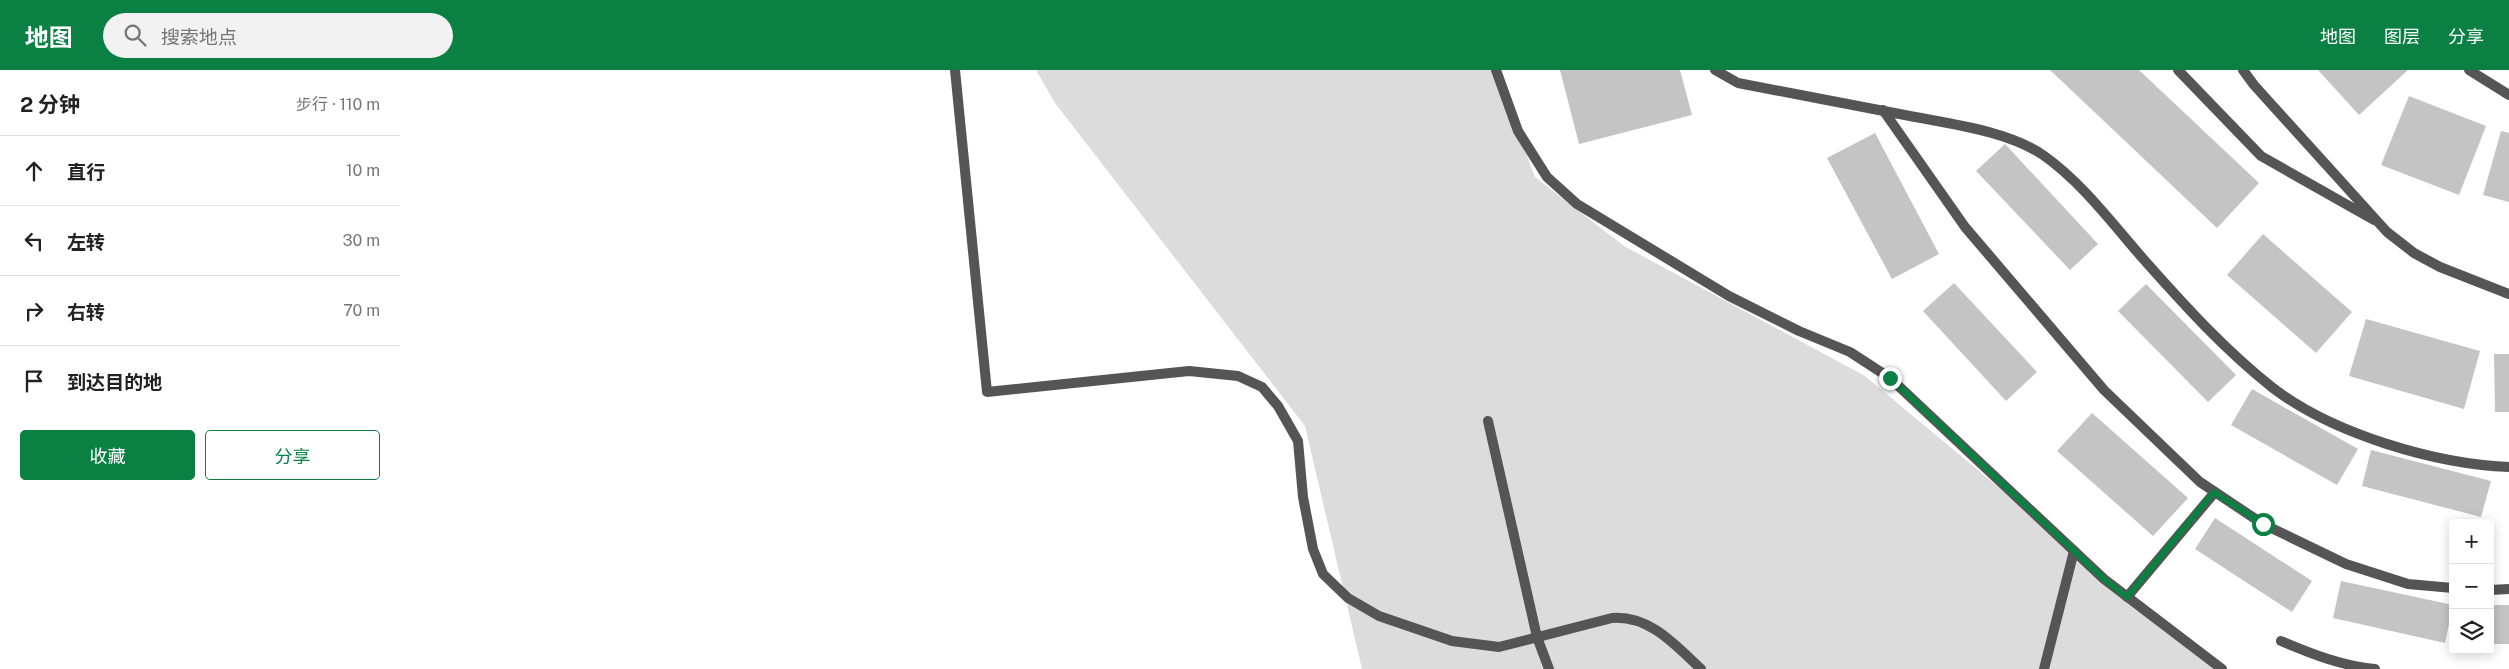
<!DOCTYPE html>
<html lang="zh">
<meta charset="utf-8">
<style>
body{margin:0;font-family:"Public Sans","Noto Sans SC",sans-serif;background:#f2f2f2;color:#222}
.controls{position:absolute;right:15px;bottom:15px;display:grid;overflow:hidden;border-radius:5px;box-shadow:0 2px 12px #0003}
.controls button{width:45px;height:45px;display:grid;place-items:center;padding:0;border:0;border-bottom:1px solid #e0e0e0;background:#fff;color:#222;font:25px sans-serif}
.stop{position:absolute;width:15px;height:15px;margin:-11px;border:4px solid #0b8043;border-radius:50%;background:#fff}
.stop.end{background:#0b8043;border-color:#fff;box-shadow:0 1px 5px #0008}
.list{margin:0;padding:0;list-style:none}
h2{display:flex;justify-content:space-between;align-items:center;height:65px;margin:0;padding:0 20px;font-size:21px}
h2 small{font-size:16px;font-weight:400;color:#767676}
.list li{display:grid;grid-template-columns:32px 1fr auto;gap:15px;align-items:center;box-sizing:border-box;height:70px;padding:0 20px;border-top:1px solid #e0e0e0}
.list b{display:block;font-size:19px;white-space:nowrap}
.list em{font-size:16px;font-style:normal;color:#767676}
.actions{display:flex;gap:10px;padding:15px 20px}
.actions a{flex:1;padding:11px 0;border:1px solid #0b8043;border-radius:5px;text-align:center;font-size:18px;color:#0b8043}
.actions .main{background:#0b8043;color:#fff}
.icon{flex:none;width:28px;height:28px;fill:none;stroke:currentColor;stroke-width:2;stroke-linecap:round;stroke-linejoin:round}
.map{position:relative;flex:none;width:2109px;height:599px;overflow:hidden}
header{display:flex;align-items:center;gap:30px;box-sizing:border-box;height:70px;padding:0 25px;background:#0b8043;color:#fff}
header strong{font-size:24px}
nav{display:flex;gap:28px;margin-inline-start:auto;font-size:18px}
.search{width:350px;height:45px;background:#f2f2f2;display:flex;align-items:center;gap:12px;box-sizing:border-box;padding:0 18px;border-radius:28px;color:#767676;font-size:19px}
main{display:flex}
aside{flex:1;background:#fff}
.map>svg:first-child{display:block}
</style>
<header>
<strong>地图</strong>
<div class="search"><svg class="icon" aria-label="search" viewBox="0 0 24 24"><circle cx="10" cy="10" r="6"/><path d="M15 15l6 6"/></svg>搜索地点</div>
<nav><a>地图</a><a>图层</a><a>分享</a></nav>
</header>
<main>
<aside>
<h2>2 分钟<small>步行 · 110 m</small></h2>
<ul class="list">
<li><svg class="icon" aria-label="ahead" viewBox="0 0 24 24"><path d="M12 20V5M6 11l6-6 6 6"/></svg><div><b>直行</b></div><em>10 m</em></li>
<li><svg class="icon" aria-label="left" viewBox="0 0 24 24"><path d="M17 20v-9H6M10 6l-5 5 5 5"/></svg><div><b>左转</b></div><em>30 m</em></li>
<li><svg class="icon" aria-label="right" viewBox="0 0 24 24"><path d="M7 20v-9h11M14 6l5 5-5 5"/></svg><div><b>右转</b></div><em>70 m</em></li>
<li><svg class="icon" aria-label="arrive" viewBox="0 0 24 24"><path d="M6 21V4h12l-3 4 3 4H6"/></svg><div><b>到达目的地</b></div></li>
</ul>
<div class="actions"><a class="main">收藏</a><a>分享</a></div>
</aside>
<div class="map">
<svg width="2109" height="599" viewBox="0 0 2109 599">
<rect width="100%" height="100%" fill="#fff"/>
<path fill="#dcdcdc" d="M636,0H1094L1135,107L1224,176L1465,306L1817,599H962L905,356L655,33Z"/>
<g fill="#c4c4c4">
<path d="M1160,0H1280L1292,45L1179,74Z"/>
<path d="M1650,0H1739L1859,113L1817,158Z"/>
<path d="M1918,0H2008L1959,45Z"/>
<path d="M2009,26L2086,56L2059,125L1981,95Z"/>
<path d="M2101,61L2109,63V132L2083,125Z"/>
<path d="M1475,63L1539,184L1492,209L1427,88Z"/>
<path d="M1605,74L1698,174L1670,200L1576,101Z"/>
<path d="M1863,164L1952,242L1916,283L1827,205Z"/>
<path d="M1554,213L1637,302L1606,331L1523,241Z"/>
<path d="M1746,214L1836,305L1808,332L1718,241Z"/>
<path d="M1966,249L2080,281L2064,339L1949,306Z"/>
<path d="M2094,284H2109V342H2095Z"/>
<path d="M1852,319L1958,379L1937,415L1831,355Z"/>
<path d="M1692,343L1788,428L1753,466L1657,381Z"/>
<path d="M1971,380L2091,411L2081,447L1962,416Z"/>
<path d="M1815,448L1912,511L1892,542L1795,479Z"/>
<path d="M1941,511L2053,535L2045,573L1933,548Z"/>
<rect x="2090" y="535" width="19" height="39"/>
</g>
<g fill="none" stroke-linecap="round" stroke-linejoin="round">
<g stroke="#555" stroke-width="10">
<path d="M555,0L587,322L789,301L838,306L862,317L878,336L898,371L903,427L913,479L923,504L948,528L979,546L1052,571L1099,577L1212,548C1250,545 1276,576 1301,599"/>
<path d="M1096,0L1118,61L1147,107L1177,134L1329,226L1399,261L1450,282L1490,308L1704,509L1822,599"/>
<path d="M1315,0L1338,13C1395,24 1453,35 1510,46C1551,54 1608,61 1643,85C1683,113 1714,156 1746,192C1786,237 1826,281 1873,318C1933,364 2035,394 2109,397"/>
<path d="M1778,0L1861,86L1974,150"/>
<path d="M2069,0L2109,25"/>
<path d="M1483,40L1565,157L1704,320L1800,412L1863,454L1946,494L2008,514L2053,518"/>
<path d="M2090,520L2109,519"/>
<path d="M1727,527L1815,422"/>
<path d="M1881,571C1912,584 1942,596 1975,599"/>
<path d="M1644,599L1674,481"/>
</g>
<g stroke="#555" stroke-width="10">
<path d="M1843,0L1854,15L1987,162L2014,183L2040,197L2109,224"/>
<path d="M1088,351L1137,567L1149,599"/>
</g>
</g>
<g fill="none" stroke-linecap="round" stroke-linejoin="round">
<path stroke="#0b8043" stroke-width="6" d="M1490,308L1704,509L1727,527L1814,422L1863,454"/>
</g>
</svg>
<div class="controls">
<button>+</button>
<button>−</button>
<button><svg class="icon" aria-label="layers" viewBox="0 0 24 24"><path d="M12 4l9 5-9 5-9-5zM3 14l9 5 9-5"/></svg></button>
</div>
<div class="stop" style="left:1863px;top:454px"></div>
<div class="stop end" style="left:1490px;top:308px"></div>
</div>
</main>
